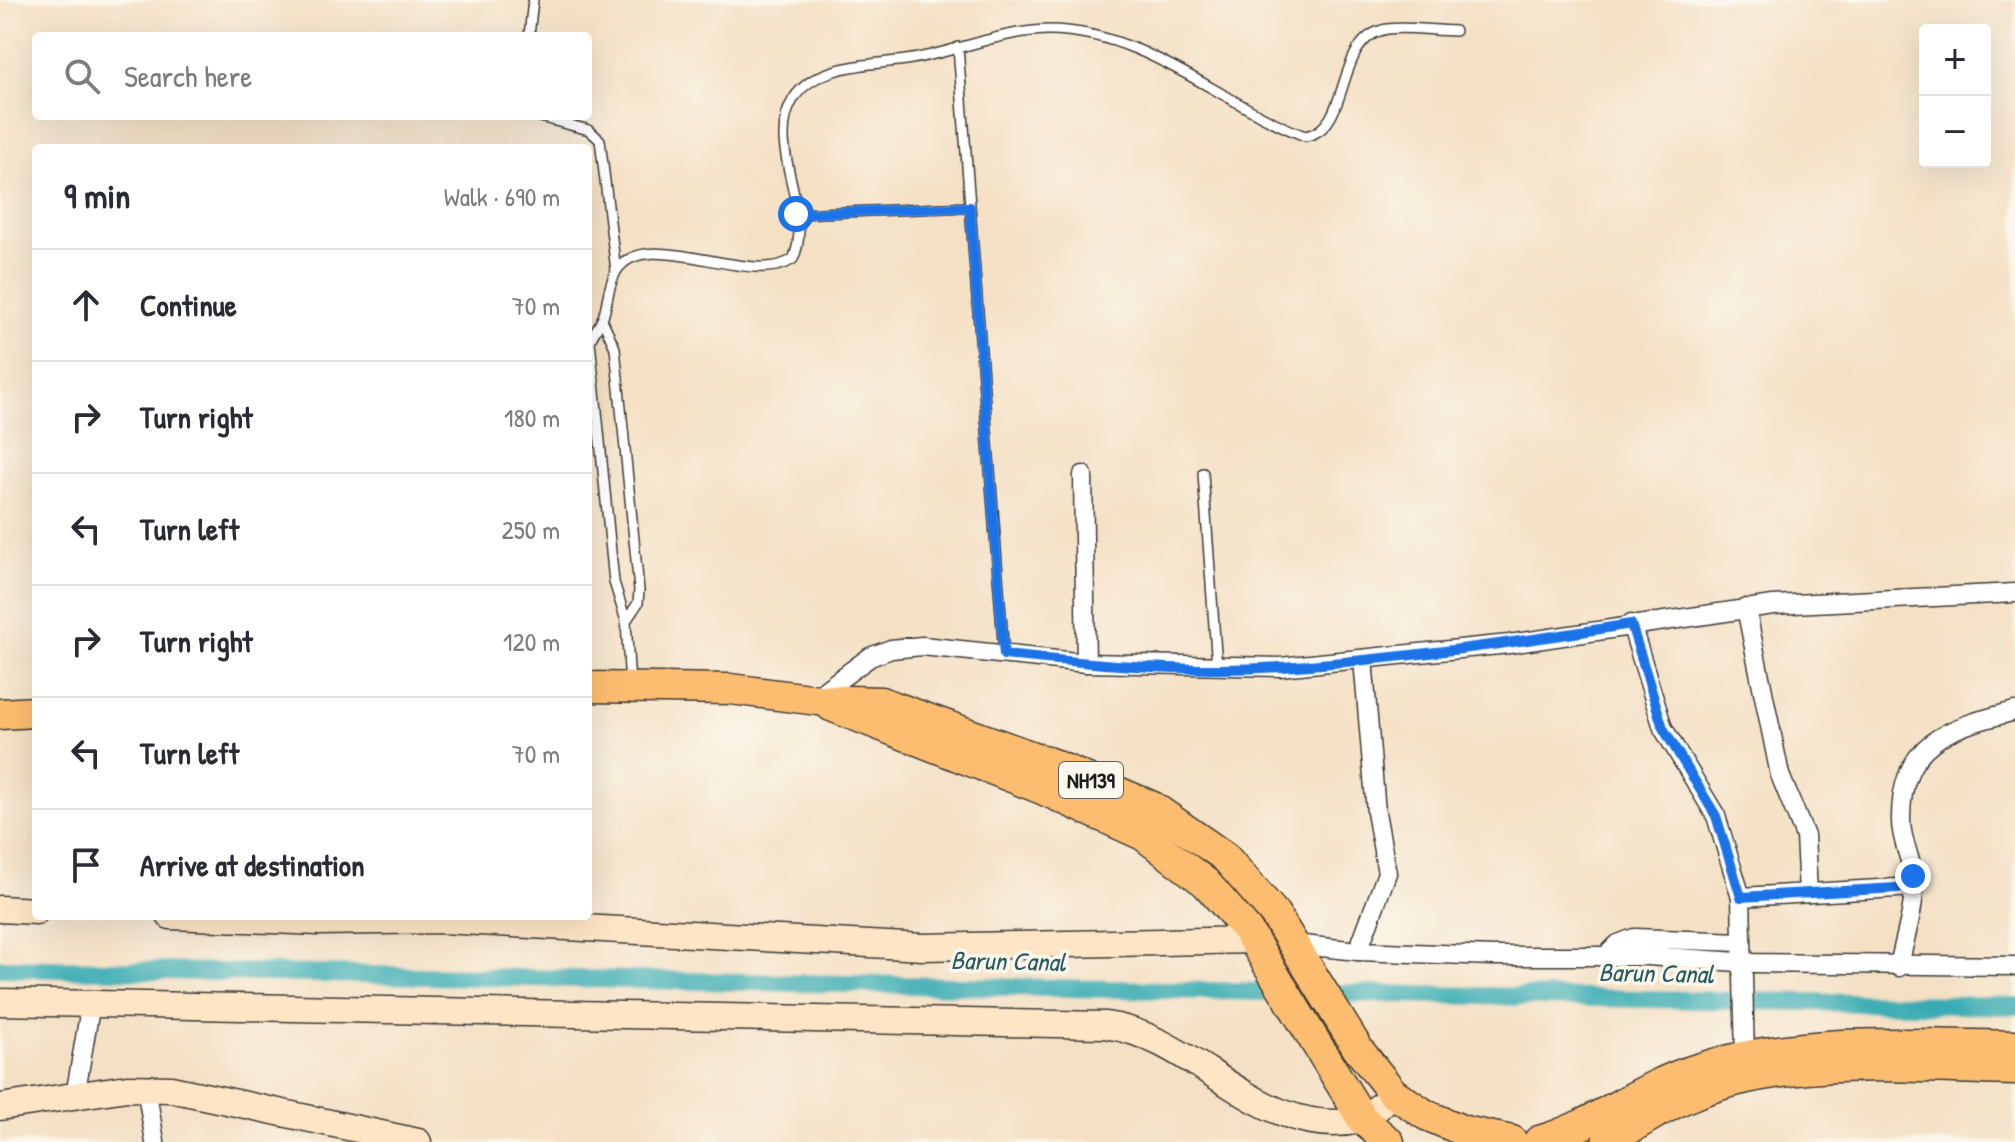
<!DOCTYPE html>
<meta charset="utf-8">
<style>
body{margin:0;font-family:"Patrick Hand",sans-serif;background:#f7f7f7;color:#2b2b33}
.controls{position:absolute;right:24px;top:24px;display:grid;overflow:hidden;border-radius:8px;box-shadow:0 8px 32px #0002}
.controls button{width:72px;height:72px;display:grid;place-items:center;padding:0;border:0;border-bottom:2px solid #e1e1e2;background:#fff;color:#2b2b33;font:40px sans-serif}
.stop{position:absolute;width:24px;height:24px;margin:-18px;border:6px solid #1a73e8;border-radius:50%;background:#fff}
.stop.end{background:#1a73e8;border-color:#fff;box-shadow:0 2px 8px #0008}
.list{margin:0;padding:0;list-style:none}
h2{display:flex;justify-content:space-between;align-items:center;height:104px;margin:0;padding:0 32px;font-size:34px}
h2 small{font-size:26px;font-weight:400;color:#7c7c81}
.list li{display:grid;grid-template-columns:52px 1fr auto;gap:24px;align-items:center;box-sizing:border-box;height:112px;padding:0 32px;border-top:2px solid #e1e1e2}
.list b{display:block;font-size:30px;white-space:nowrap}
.list em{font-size:26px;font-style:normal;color:#7c7c81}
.icon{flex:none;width:44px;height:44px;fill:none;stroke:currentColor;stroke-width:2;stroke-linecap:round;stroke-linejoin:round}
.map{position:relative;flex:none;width:2015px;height:1142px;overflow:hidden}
.search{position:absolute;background:#fff;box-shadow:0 8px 32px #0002;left:32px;top:32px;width:560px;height:88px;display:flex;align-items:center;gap:20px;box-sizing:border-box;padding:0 28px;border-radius:8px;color:#7c7c81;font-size:30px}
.panel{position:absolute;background:#fff;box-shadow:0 8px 32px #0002;left:32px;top:144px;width:560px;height:776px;border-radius:8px}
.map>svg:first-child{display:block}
</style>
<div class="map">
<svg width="2015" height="1142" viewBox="0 0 2015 1142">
<rect width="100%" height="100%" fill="#fbf7ec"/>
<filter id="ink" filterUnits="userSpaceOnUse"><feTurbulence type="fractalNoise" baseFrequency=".0125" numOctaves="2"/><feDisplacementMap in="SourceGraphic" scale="16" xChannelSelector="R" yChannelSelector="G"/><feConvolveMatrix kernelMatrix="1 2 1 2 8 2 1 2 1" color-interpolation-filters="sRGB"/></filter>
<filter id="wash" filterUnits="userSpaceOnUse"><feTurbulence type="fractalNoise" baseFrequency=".006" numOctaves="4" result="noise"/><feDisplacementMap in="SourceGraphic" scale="32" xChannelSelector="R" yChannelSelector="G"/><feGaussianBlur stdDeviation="1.8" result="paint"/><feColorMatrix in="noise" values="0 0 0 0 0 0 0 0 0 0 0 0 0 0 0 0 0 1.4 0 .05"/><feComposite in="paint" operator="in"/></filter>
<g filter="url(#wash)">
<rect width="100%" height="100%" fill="#f4e0c4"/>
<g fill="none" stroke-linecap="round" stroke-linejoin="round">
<path stroke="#39abb2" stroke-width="18" d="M0,968L2015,1006"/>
</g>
</g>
<g filter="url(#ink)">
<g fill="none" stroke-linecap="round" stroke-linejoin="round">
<defs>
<g id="service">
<path d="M529,36L533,0"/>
<path d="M958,47L1004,655"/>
<path d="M536,116L589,130L600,140L616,271"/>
<path d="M796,214L970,207"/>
<path d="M602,319L615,348L639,590L638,603L626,621"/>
<path d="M1203,473L1217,667"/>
<path d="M630,685L626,621L614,582L590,341C593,334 598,327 602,320C608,305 607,287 616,272C644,223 752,289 793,259C816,210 763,146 794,98C816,64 870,65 906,60C954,53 999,31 1048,30C1145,30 1219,103 1305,136C1353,129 1333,38 1387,29C1408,26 1434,31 1455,31"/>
</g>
<g id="minor">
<path d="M1083,475L1086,663"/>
<path d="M1746,608L1780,775L1805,836L1808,893"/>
<path d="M1631,624L1663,728L1716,816L1741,897L1745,1057"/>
<path d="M813,699L870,657L891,649L922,646L1086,663L1280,667L1509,644L1773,605L2015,593"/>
<path d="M1741,897L1914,887"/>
<path d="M1294,944L1358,951L1494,956H1648L1754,963L2015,966"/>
<path d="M1358,951L1387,873L1376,812L1363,659"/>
<path d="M1606,956L1618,944L1634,938L1741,942"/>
<path d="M1899,967C1904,939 1915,909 1914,881C1913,861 1901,842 1901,821C1900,741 1948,728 2015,711"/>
<path d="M146,1087L155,1142"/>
<path d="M75,1096L91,1003"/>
</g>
<g id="secondary">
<path d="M0,909L36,911"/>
<path d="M170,916L320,922L443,920L923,947L1253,940"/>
<path d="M0,1002L1105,1025C1196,1036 1262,1142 1360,1120C1372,1116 1384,1101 1393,1093"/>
<path d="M0,1107L127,1088L171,1089L418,1142"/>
</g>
<g id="trunk">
<path d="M588,687L730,689L818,700L881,702L1050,763L1153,807L1225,857L1274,913L1358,1049L1393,1093L1426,1115L1464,1131L1512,1141"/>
<path d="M831,706L1042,789L1143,835L1206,883L1247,930L1363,1120L1389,1142"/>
<path d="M0,714L36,712"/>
<path d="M1539,1141C1594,1126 1639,1087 1694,1070C1798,1036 1907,1044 2015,1046"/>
<path d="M1607,1142C1634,1127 1660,1109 1687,1097C1787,1054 1909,1068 2015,1070"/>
</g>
</defs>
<use href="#service" stroke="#3c3935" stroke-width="12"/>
<use href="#minor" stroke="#3c3935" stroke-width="21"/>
<use href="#secondary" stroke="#3c3935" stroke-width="29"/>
<use href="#trunk" stroke="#3c3935" stroke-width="33"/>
<use href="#service" stroke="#fff" stroke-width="9"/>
<use href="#minor" stroke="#fff" stroke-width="18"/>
<use href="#secondary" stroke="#fee5c5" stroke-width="26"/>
<use href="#trunk" stroke="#fcbd6f" stroke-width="30"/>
</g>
</g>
<g fill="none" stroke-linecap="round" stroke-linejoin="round" filter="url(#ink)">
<path stroke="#1a73e8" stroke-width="10" d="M796,214L970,207L1004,655C1095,664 1190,673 1282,667C1399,659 1515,643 1631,624L1663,728L1716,816L1741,897L1914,887L1913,876"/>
</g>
<g text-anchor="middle" stroke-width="7" stroke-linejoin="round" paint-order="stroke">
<rect fill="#fbf7ec" stroke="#5f5e5a" stroke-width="2" x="1059" y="762" width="64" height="36" rx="6"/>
<g font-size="22" font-weight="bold" fill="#1c1c1c">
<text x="1091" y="788">NH139</text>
</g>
<g font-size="26" font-style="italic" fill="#295c60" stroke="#fbf7ec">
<text transform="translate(1008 961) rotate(1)" y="9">Barun Canal</text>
<text transform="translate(1656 973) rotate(1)" y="9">Barun Canal</text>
</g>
</g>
</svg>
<div class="controls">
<button>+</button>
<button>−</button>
</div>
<div class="stop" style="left:796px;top:214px"></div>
<div class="stop end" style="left:1913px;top:876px"></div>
<div class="search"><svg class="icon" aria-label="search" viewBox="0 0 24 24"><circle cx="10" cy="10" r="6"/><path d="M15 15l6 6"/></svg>Search here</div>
<section class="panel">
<h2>9 min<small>Walk · 690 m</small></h2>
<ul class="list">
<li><svg class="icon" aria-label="ahead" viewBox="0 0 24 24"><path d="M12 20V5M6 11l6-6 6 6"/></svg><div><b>Continue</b></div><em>70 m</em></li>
<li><svg class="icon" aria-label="right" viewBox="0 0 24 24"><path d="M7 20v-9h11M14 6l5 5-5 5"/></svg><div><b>Turn right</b></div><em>180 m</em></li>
<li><svg class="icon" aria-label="left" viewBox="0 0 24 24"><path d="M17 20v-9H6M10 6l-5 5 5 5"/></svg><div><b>Turn left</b></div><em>250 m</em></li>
<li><svg class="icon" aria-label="right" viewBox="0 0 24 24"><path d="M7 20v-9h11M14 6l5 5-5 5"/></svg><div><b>Turn right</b></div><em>120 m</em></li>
<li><svg class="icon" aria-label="left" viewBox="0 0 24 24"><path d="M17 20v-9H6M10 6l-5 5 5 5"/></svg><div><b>Turn left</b></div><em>70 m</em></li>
<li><svg class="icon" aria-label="arrive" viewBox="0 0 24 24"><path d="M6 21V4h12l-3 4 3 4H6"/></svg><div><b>Arrive at destination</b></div></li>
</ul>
</section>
</div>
